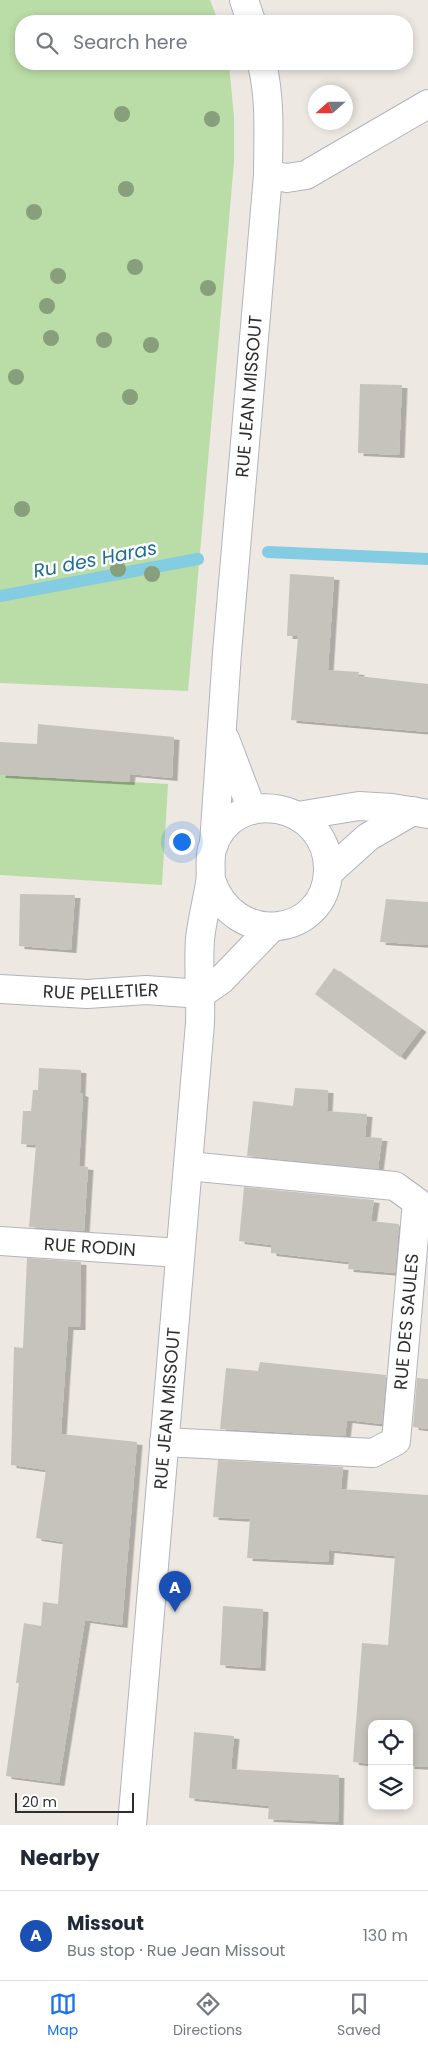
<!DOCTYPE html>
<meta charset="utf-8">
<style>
body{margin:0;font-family:Poppins,sans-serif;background:#f2f2f3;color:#1f2937}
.controls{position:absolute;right:15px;bottom:15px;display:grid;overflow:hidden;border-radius:10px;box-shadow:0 2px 8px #0003}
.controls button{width:45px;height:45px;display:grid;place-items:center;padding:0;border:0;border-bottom:1px solid #e0e1e3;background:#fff;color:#1f2937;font:25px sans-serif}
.compass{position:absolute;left:308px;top:85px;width:45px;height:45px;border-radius:50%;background:#fff;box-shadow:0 2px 8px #0003;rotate:249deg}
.scale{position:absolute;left:15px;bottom:12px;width:119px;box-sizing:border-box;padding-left:5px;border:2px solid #2e2e2e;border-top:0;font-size:14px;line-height:18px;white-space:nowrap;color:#2e2e2e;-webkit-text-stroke:4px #fff;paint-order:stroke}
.you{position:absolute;left:181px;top:841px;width:18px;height:18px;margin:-12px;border:4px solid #fff;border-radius:50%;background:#1a73e8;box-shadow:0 0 0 8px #1a73e833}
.badge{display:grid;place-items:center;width:32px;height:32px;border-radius:50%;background:#1a73e8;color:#fff;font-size:16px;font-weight:700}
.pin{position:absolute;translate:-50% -41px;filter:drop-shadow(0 1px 2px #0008)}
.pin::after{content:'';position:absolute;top:26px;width:18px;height:15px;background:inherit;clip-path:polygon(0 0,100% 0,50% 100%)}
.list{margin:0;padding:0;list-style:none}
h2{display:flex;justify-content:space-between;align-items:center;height:65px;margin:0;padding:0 20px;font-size:21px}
h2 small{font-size:16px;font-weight:400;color:#747a83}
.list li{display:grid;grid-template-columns:32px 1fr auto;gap:15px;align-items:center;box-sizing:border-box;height:90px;padding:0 20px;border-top:1px solid #e0e1e3}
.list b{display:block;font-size:19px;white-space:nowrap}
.list p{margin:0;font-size:16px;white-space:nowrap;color:#747a83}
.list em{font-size:16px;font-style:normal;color:#747a83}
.icon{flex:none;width:28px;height:28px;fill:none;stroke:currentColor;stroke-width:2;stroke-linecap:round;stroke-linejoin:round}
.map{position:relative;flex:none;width:428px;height:1825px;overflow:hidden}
.search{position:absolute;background:#fff;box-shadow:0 2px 8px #0003;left:15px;right:15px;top:15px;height:55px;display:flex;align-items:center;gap:12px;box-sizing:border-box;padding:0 18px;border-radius:20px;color:#747a83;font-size:19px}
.sheet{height:155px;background:#fff}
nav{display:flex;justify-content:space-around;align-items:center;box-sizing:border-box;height:70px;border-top:1px solid #e0e1e3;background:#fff;font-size:14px;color:#747a83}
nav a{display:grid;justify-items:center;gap:2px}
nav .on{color:#1a73e8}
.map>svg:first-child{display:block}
</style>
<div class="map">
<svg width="428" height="1825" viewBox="0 0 428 1825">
<defs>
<filter id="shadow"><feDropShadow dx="5.5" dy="3" stdDeviation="0" flood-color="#0004"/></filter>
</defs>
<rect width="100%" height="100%" fill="#ede8e2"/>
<g fill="#badca6">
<path d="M0,0H210L218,21H21V64H229L234,117V162L188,691L0,683Z"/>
<path d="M0,775L168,784L162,885L0,875Z"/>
</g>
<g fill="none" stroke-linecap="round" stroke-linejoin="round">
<g stroke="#83cce1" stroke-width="12">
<path d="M268,552L428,559"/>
<path d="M0,596L198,559"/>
</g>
</g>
<g fill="#c6c3bd" filter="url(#shadow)">
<path d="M360,384L402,385L399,455L358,453Z"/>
<path d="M290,574L334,577L328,670L359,672L358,676L428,684V732L291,720L298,636H287Z"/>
<path d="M38,724L174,737L172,778L130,774L129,782L0,775V742L37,744Z"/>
<path d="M20,894L75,895L71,950L19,946Z"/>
<path d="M386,899L428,902V945L380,942Z"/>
<path d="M334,968L421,1029L400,1057L315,994Z"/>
<path d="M39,1068L81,1070L80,1093L83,1094L79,1166L88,1167L84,1231L29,1227L36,1145L21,1144L23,1111H31L33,1090H38Z"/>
<path d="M295,1088L328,1090L327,1111L367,1114L365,1137L382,1138L378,1169L247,1156L253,1101L293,1106Z"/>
<path d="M244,1187L374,1200L371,1221L399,1224L395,1273L348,1269L349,1262L271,1253V1245L239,1241Z"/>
<path d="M27,1258L81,1262L80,1327H68L61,1434L137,1442L122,1625L85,1620L59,1783L6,1776L19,1683H16L24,1623L41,1626L43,1602L58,1604L63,1542L36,1538L46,1470L11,1465L14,1347L23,1348Z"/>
<path d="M260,1362L386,1375L382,1424L347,1420L345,1436L220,1429L226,1368L258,1371Z"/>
<path d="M417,1378L428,1379V1429L413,1427Z"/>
<path d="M218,1460L343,1467L341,1489L428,1495V1767L409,1766V1724H372V1764L353,1762L362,1643L388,1645L395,1556L329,1550L328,1562L247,1558L250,1519L213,1517Z"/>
<path d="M223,1606L263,1609L260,1668L220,1665Z"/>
<path d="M194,1732L234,1736L231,1769L339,1775L338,1822L268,1819L269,1806L189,1798Z"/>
</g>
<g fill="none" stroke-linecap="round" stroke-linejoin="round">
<defs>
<g id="minor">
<path d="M244,0L251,21"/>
<path d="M268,175L287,178L306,175L428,104"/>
<path d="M225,739L252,810"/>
<path d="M298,816L359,806L392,808L428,814"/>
<path id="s1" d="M214,844L227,653L268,175C268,137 271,101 262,64"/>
<path d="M328,873L368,837L413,811"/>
<path id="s2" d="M0,989L87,994L146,990L201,994"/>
<path d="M201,994L221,980L272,927"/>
<path id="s3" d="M0,1241L180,1253"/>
<path id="s4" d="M164,1442L373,1453L396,1441L417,1202L395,1186L188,1166"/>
<path id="s5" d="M132,1825L200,1023C201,995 198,967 200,939C202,920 207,902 210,883C212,872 209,861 212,849C232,783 330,802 328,871C326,937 234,949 211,880"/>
</g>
</defs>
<use href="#minor" stroke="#b2b4bc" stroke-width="30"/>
<use href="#minor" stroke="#fff" stroke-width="28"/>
</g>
<g fill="#879f7a">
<circle cx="122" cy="114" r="8"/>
<circle cx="212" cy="119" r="8"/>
<circle cx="126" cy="189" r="8"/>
<circle cx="34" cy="212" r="8"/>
<circle cx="135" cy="267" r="8"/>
<circle cx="58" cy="276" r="8"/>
<circle cx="208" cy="288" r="8"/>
<circle cx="47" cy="306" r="8"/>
<circle cx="51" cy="338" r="8"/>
<circle cx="104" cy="340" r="8"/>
<circle cx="151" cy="345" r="8"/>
<circle cx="16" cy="377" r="8"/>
<circle cx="130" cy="397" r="8"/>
<circle cx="22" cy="509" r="8"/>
<circle cx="118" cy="569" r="8"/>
<circle cx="152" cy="574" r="8"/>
</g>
<g text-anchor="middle" stroke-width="5" stroke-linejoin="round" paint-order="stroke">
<g font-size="18" fill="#2e2e2e" stroke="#fff">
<text dy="6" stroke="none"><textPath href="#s1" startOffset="449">RUE JEAN MISSOUT</textPath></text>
<text dy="6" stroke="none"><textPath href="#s2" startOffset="101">RUE PELLETIER</textPath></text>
<text dy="6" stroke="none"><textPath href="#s3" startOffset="90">RUE RODIN</textPath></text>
<text dy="6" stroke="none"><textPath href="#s4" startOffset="355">RUE DES SAULES</textPath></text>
<text dy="6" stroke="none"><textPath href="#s5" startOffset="418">RUE JEAN MISSOUT</textPath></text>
</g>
<g font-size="19" font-style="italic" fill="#1f6d90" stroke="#fff">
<text transform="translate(95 559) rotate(-11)" y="7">Ru des Haras</text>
</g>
</g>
</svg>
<div class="controls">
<button><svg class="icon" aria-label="locate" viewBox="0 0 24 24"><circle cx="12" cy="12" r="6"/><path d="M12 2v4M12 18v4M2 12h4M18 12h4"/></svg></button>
<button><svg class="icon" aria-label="layers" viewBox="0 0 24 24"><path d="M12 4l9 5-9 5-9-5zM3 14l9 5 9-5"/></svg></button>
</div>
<svg class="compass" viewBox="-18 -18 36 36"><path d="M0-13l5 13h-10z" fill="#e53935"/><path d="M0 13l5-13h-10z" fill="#747a83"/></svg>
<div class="scale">20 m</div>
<div class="you"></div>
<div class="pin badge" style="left:175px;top:1612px;background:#1a4fb4">A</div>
<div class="search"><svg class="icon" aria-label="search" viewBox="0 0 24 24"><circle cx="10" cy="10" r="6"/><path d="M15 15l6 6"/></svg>Search here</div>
</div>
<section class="sheet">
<h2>Nearby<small></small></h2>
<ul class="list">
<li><span class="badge" style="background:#1a4fb4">A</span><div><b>Missout</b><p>Bus stop · Rue Jean Missout</p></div><em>130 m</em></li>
</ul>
</section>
<nav>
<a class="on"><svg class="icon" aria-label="map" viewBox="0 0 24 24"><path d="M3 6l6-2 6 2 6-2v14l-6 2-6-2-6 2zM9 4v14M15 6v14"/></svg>Map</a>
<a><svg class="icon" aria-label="directions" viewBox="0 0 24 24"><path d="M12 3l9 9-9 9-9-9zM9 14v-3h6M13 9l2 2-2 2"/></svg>Directions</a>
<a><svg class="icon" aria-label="saved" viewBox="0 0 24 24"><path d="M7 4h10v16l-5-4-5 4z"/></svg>Saved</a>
</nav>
